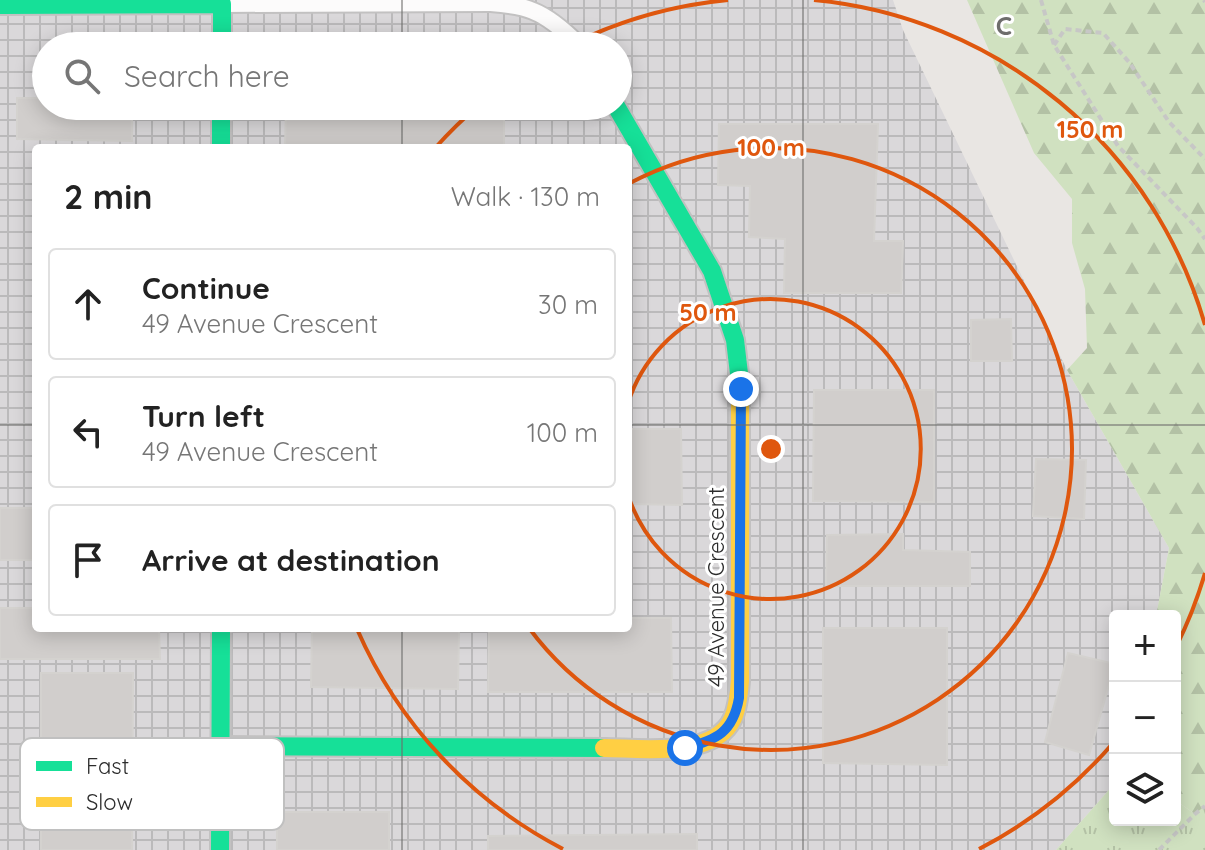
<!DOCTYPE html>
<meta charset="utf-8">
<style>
body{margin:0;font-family:Quicksand,sans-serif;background:#f6f6f6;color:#222}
.controls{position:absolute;right:24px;bottom:24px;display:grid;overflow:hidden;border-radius:8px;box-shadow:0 4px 20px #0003}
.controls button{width:72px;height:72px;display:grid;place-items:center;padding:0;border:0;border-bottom:2px solid #e0e0e0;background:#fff;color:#222;font:40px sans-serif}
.stop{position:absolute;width:24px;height:24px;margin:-18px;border:6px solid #1a73e8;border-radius:50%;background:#fff}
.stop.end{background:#1a73e8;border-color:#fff;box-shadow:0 2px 8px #0008}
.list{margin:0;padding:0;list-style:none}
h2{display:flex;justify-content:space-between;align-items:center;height:104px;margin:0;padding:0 32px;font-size:34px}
h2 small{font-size:26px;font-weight:400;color:#767676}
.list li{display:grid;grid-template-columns:52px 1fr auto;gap:24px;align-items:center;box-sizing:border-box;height:112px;margin:0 16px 16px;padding:0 16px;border:2px solid #e0e0e0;border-radius:8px}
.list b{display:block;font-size:30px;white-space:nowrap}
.list p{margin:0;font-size:26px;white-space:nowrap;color:#767676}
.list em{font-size:26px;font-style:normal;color:#767676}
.icon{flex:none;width:44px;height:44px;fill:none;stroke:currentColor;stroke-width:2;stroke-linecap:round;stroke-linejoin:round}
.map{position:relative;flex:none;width:1205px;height:850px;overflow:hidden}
.search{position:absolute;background:#fff;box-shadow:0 4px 20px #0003;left:32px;top:32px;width:600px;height:88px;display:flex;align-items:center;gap:20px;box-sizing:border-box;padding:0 28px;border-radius:44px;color:#767676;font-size:30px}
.panel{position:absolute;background:#fff;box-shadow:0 4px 20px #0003;left:32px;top:144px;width:600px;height:488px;border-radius:8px}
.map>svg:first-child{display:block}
</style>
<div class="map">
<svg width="1205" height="850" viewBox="0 0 1205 850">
<defs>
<pattern id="industrial-grid" width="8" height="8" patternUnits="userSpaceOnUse" patternTransform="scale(2)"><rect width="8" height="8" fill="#dad8da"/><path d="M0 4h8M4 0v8" fill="none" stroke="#bbbabb"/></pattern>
<pattern id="grass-tufts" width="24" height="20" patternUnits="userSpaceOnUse" patternTransform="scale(2)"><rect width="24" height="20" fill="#d0e1c0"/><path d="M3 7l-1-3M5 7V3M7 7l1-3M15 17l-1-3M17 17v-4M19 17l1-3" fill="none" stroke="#b3c1a5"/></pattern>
<pattern id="forest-firs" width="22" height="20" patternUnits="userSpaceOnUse" patternTransform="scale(2)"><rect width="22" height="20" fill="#d0e1c0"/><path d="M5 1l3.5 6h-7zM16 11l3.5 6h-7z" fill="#b3c1a5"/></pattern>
</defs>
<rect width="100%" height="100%" fill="#e9e6e3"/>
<path fill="url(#industrial-grid)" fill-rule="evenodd" d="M0,0H893L903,30L1067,370L1169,548L1156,616H1115V783L1056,850H0ZM46,46H618V106H46ZM36,148H628V628H36Z"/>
<path fill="url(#grass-tufts)" d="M1115,783V820H1175V800L1195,814L1205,806V850H1056Z"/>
<path fill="url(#forest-firs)" d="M967,0H1205V806L1195,814L1175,800V616H1156L1169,548L1067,370L1087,348L1085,289L1072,243V199L1034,153Z"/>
<g fill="#d1cecc" stroke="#d4d2cf" stroke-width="2">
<path d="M17,98H46V106H132V141L17,139Z"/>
<path d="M286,106H504V148H285Z"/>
<path d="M719,124H878L874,241H903L901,293H784L785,239L749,237L750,186L718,185Z"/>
<path d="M1011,319L1012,361H971V320Z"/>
<path d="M814,390H934V502L813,501Z"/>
<path d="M628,429H681L682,505L628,504Z"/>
<path d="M1036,459L1086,460L1084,519L1033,516Z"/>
<rect x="0" y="508" width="36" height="52"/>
<path d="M903,534V550L970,552V586H826L827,535Z"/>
<path d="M0,608H36V628H159L160,659H0Z"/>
<path d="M628,618H671L672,692H488L489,628H628Z"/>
<path d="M312,628H459L458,689L311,687Z"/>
<path d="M823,628H947V765L823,763Z"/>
<path d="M1068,653L1115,664L1089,755L1045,742Z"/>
<path d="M41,673H133L132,850H41Z"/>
<rect x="277" y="812" width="112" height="38"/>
<path d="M697,834V850H488V836Z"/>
</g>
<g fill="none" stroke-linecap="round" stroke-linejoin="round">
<defs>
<path id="street" d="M222,0V4L489,3C503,4 520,5 533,11C551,18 567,33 580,46"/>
<g id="fast">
<path d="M0,5L222,4V46"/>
<path d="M221,106V148"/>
<path d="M616,106L712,271L735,340L740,382"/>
<path d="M221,746L604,748"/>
<path d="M220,850L221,628"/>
</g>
<path id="slow" d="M604,748C640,748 715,759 733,718C738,707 739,693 740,681V382"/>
</defs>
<use href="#street" stroke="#c2c1c1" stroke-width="20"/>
<use href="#fast" stroke="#c2c1c1" stroke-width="22"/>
<use href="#slow" stroke="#c2c1c1" stroke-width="22"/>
<g stroke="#c7c7c6" stroke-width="4" stroke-dasharray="6 4" stroke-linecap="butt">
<path d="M1041,0L1054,45L1118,146L1197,228L1205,239"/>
<path d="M1204,0L1205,2"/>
<path d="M1054,45L1065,29L1103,33L1129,62L1169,122L1205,159"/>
<path d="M1159,850L1195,814L1205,806"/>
</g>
<use href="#street" stroke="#fcfbfb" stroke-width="16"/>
<use href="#fast" stroke="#16e098" stroke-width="18"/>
<use href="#slow" stroke="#ffcf43" stroke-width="18"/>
</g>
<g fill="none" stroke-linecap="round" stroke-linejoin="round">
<path stroke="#1a73e8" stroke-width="10" d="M685,748C717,740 733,732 739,698L741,389"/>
</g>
<path fill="none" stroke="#6e6d6c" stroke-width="2" stroke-opacity="0.55" d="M402,0V46M803,0V850M402,106V148M0,425H36M628,425H1205M402,628V850"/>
<g fill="none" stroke="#df570e" stroke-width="4">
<path d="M628 403A150 150 0 1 1 628 495"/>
<path d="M630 183A301 301 0 1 1 529 628"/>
<path d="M1205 573A451 451 0 0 1 1176 647M1114 742A451 451 0 0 1 979 849M563 849A451 451 0 0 1 357 629M436 147A451 451 0 0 1 478 106M570 45A451 451 0 0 1 728 0M814 0A451 451 0 0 1 1205 325"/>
</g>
<g text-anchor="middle" stroke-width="6" stroke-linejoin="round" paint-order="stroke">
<g font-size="22" fill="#2c2c2c" stroke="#fff">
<text transform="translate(716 587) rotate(-90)" y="8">49 Avenue Crescent</text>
</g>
</g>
<rect x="20" y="738" width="264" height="92" rx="12" fill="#fff" stroke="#c0c0c0" stroke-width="2"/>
<rect x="36" y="761" width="36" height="10" fill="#16e098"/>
<rect x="36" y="797" width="36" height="10" fill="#ffcf43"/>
<g font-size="22" fill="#2c2c2c">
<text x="86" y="774">Fast</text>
<text x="86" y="810">Slow</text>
</g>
<g font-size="26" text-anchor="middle" font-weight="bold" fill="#6e6d6c" stroke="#fff" stroke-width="6" stroke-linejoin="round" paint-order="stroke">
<text x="1004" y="35">C</text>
</g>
<circle cx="771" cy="449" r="12" fill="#df570e" stroke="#fff" stroke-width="4"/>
<g font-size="24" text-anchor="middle" font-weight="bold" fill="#df570e" stroke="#fff" stroke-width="6" stroke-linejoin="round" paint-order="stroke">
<text x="1090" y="138">150 m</text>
<text x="771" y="156">100 m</text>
<text x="708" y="321">50 m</text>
</g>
</svg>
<div class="controls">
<button>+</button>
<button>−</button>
<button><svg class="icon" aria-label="layers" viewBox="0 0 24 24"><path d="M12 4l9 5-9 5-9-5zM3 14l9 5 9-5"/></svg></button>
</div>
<div class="stop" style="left:685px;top:748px"></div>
<div class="stop end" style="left:741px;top:389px"></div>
<div class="search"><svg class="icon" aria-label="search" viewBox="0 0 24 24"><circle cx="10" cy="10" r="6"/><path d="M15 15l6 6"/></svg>Search here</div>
<section class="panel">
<h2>2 min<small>Walk · 130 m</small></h2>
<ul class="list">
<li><svg class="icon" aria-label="ahead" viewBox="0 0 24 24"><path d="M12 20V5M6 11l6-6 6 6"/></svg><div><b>Continue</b><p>49 Avenue Crescent</p></div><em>30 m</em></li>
<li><svg class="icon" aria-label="left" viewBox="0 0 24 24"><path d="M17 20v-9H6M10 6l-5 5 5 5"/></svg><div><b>Turn left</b><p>49 Avenue Crescent</p></div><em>100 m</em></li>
<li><svg class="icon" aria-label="arrive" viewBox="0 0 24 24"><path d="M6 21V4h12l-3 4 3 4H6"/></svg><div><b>Arrive at destination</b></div></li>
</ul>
</section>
</div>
